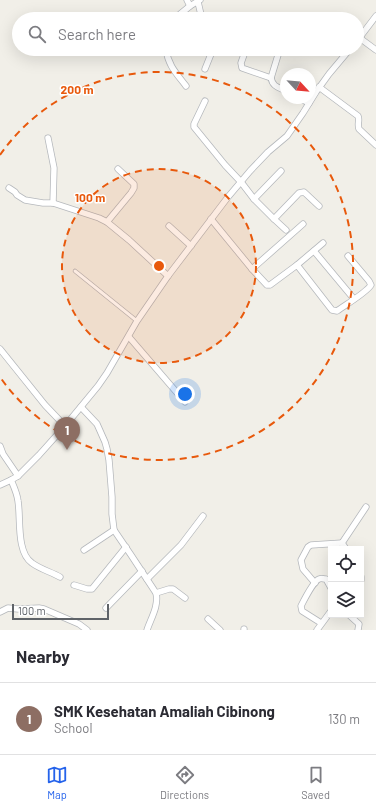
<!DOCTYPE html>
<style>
body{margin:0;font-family:Barlow,sans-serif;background:#f2f2f3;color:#2b2b33}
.controls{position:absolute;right:12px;bottom:12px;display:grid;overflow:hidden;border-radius:0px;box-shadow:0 4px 16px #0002}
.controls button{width:36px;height:36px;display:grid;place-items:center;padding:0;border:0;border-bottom:1px solid #e1e1e2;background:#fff;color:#2b2b33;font:20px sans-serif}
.compass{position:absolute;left:280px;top:68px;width:36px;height:36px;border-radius:50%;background:#fff;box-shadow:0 4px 16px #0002;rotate:116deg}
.scale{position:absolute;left:12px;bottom:10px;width:97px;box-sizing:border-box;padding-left:4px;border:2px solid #5f6368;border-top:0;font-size:11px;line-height:14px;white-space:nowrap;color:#5f6368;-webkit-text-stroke:3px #fff;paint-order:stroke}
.you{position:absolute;left:185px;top:394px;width:14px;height:14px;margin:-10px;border:3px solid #fff;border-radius:50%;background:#1a73e8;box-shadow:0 0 0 6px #1a73e833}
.badge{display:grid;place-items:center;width:26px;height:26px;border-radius:50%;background:#2563eb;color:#fff;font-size:13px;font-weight:700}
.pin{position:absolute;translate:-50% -33px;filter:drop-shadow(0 1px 2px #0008)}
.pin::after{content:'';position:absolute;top:21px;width:14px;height:12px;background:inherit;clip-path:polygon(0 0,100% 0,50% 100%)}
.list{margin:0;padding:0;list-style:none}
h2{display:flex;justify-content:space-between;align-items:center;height:52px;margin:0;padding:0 16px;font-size:17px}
h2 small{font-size:13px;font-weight:400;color:#7c7c81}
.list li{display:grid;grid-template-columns:26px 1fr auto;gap:12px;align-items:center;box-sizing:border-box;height:72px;padding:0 16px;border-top:1px solid #e1e1e2}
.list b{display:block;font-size:15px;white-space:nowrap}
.list p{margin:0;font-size:13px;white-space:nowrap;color:#7c7c81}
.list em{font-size:13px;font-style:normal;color:#7c7c81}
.icon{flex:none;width:22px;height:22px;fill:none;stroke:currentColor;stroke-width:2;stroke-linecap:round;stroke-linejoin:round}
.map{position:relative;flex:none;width:376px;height:630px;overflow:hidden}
.search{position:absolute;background:#fff;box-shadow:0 4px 16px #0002;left:12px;right:12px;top:12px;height:44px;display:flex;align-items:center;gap:10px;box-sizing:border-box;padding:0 14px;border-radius:22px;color:#7c7c81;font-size:15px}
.sheet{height:124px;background:#fff}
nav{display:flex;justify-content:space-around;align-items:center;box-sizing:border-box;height:56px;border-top:1px solid #e1e1e2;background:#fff;font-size:11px;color:#7c7c81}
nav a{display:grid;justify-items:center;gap:2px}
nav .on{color:#2563eb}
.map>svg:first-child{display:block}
</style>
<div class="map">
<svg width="376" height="630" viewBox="0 0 376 630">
<rect width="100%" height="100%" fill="#f1efe8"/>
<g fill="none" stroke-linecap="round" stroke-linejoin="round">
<defs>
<path id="service" d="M75,271L137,321"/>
<g id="minor">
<path d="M187,0L190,6"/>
<path d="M198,2L202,19"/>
<path d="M176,19L179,15L190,6L200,0"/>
<path d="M357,36L376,50"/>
<path d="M357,41L376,16"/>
<path d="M166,49C168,65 176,73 186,86"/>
<path d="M246,49L241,63L242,68L271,78C273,87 278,87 286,91"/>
<path d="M205,69L213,49"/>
<path d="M271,78L278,55"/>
<path d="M319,87L358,116C360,120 357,124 359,129L376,145"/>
<path d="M299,98L309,103"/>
<path d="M205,101L194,124V127L225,165L241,182L254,199L274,219L286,230"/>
<path d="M48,138L54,168L53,203"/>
<path d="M9,188L15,192L17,195L25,200L43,203H53L99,218L107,222L129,240L168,276"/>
<path d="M254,199L281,171"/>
<path d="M211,219L252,269L267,285H270L297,265L332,310L337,311C345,305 366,293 371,285L369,281L348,256"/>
<path d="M274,219L299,193L304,192L319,206"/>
<path d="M107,222L131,193L134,188V184L118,169"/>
<path d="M169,226L191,246"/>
<path d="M314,251L354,299"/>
<path d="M297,265L323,243"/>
<path d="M252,269L303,224"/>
<path d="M129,337L185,402"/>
<path d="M0,349L45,405L65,426"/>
<path d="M81,407L97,424L105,442L107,449L109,460L112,497V514L114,530L131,555L156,593C159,606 151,618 147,630"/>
<path d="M0,446L3,454L18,476"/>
<path d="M11,480C14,487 17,493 18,501C21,518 16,552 32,563C40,569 51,572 60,577"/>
<path d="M0,485L11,480L18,476L39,455L65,426L98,386L107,373L137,321L168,276L228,197L250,171L268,152L287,136L303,113L316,92L329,74L350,49"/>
<path d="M342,543L366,507"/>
<path d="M342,543L346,549"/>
<path d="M84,550L114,530"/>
<path d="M361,577V580"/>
<path d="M147,579L181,545L203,516"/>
<path d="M315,583L303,569L301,560L308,547L311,545L342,543"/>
<path d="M74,585L87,589H92L126,547"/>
<path d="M156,593L169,589H173L185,598"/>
<path d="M106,608L142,571"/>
<path d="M0,612L8,608L18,609L39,608L44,609L79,624L87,630"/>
<path d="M349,615L359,624L358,630"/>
<path d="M208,619L220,630"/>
<path d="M321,623L302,611L301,606C304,600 314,581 319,579C322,578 323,579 326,579L331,588"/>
<path d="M244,630V629"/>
<path d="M317,630L331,611"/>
</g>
</defs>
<use href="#service" stroke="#b5b8bc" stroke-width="4.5"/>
<use href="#minor" stroke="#b5b8bc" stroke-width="7"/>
<use href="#service" stroke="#fff" stroke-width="3"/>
<use href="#minor" stroke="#fff" stroke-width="5.5"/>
</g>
<circle cx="159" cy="266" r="97" fill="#e8590c" fill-opacity=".12"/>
<g fill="none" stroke="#e8590c" stroke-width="2" stroke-dasharray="7 5">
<circle cx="159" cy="266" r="97"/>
<path d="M0 155A194 194 0 1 1 0 377"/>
</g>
<circle cx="159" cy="266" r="6" fill="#e8590c" stroke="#fff" stroke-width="2"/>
<g font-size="12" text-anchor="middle" font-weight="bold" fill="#e8590c" stroke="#fff" stroke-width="3" stroke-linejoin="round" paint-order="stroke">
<text x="77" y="94">200 m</text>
<text x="90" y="202">100 m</text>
</g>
</svg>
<div class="controls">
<button><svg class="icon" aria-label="locate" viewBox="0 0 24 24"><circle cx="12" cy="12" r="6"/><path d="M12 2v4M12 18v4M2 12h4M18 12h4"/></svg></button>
<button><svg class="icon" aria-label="layers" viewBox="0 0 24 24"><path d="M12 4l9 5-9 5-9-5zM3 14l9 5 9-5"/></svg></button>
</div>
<svg class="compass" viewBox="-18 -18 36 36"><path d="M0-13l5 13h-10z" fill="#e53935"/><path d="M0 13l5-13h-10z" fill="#7c7c81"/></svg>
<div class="scale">100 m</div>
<div class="you"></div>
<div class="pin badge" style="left:67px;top:450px;background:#8d6e63">1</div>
<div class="search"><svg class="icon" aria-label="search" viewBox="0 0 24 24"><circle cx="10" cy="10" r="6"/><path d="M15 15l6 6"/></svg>Search here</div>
</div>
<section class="sheet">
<h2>Nearby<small></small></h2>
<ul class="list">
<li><span class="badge" style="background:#8d6e63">1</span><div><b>SMK Kesehatan Amaliah Cibinong</b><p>School</p></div><em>130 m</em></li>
</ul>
</section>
<nav>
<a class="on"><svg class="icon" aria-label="map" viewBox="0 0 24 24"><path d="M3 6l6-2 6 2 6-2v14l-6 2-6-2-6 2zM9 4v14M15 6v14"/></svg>Map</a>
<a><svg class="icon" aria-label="directions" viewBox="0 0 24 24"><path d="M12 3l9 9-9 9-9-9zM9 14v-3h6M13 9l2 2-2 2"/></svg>Directions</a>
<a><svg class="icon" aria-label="saved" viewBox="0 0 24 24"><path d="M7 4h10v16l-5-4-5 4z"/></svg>Saved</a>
</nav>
